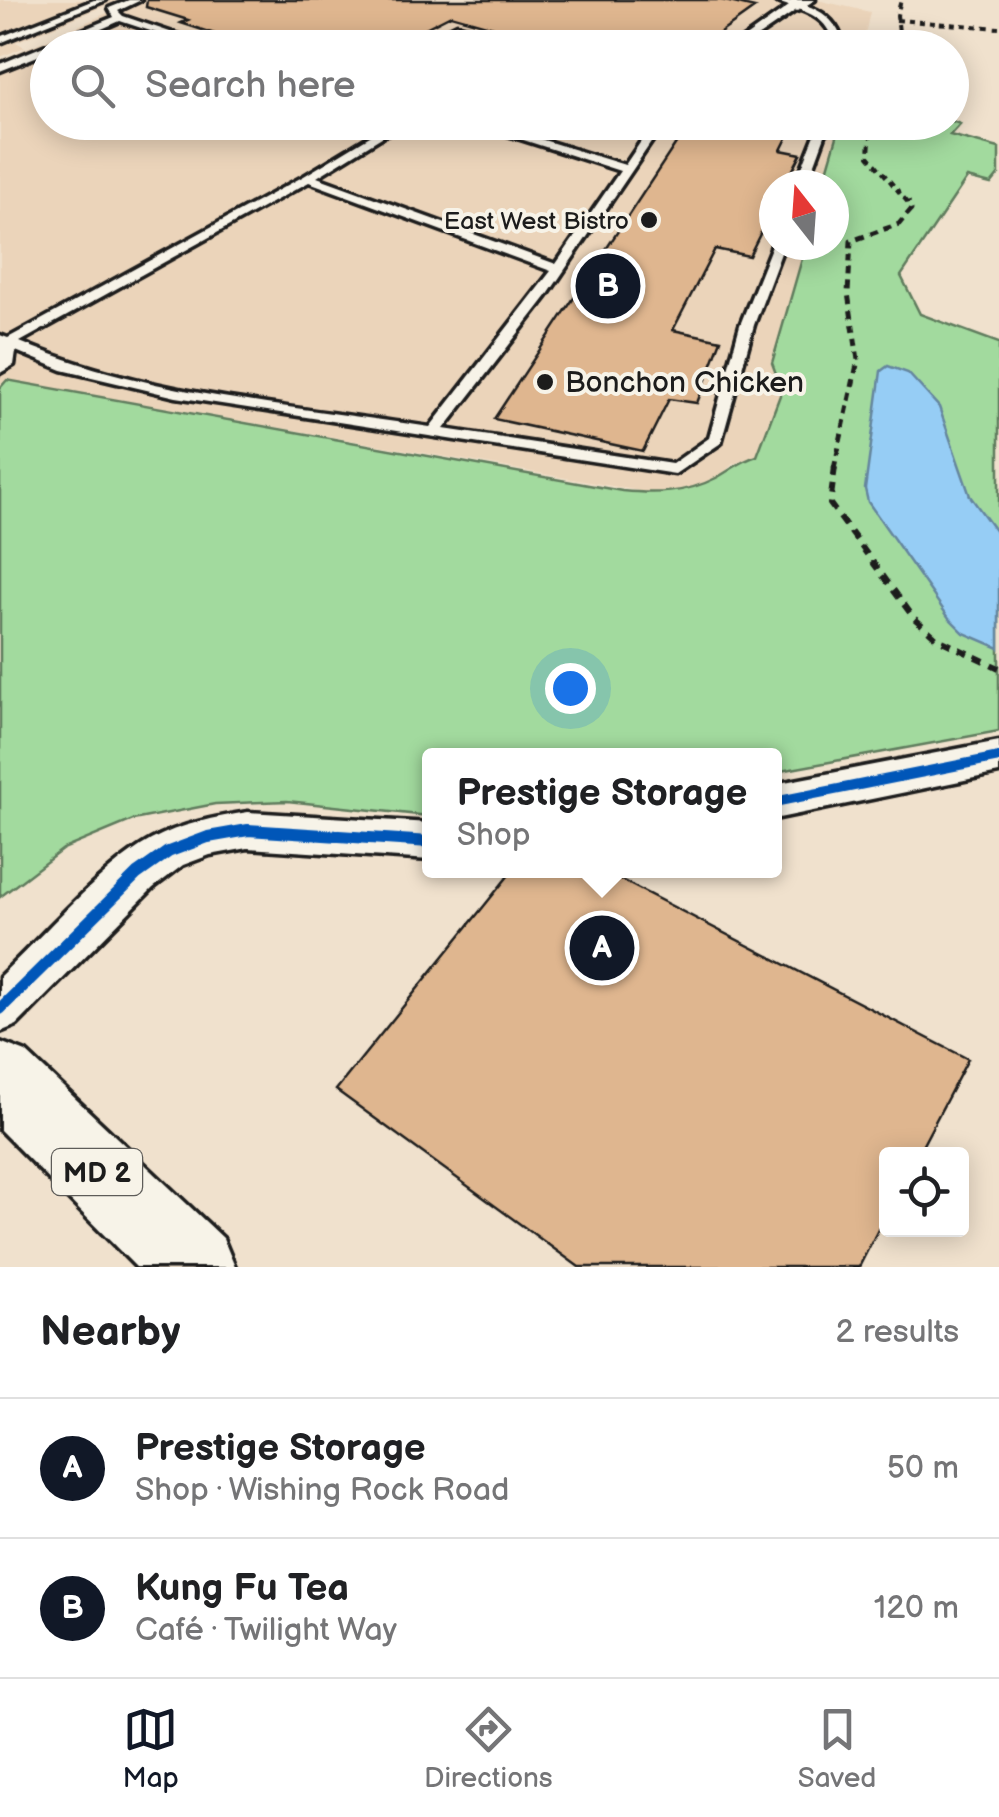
<!DOCTYPE html>
<meta charset="utf-8">
<style>
body{margin:0;font-family:"Balsamiq Sans",sans-serif;background:#f6f6f6;color:#202124}
.controls{position:absolute;right:30px;bottom:30px;display:grid;overflow:hidden;border-radius:10px;box-shadow:0 5px 25px #0003}
.controls button{width:90px;height:90px;display:grid;place-items:center;padding:0;border:0;border-bottom:2px solid #e0e0e0;background:#fff;color:#202124;font:50px sans-serif}
.compass{position:absolute;left:759px;top:170px;width:90px;height:90px;border-radius:50%;background:#fff;box-shadow:0 5px 25px #0003;rotate:343deg}
.you{position:absolute;left:570px;top:688px;width:35px;height:35px;margin:-25px;border:8px solid #fff;border-radius:50%;background:#1a73e8;box-shadow:0 0 0 15px #1a73e833}
.badge{display:grid;place-items:center;width:65px;height:65px;border-radius:50%;background:#111827;color:#fff;font-size:32px;font-weight:700}
.pin{position:absolute;translate:-50% -50%;border:5px solid #fff;box-shadow:0 2px 10px #0006}
.popup{position:absolute;left:422px;top:748px;width:360px;height:130px;box-sizing:border-box;display:grid;place-content:center;border-radius:10px;background:#fff;filter:drop-shadow(0 2px 8px #0005);font-size:32px;white-space:nowrap;color:#757577}
.popup b{font-size:38px;color:#202124}
.popup::after{content:'';position:absolute;left:50%;top:100%;margin-left:-20px;border:20px solid transparent;border-top-color:#fff}
.list{margin:0;padding:0;list-style:none}
h2{display:flex;justify-content:space-between;align-items:center;height:130px;margin:0;padding:0 40px;font-size:42px}
h2 small{font-size:32px;font-weight:400;color:#757577}
.list li{display:grid;grid-template-columns:65px 1fr auto;gap:30px;align-items:center;box-sizing:border-box;height:140px;padding:0 40px;border-top:2px solid #e0e0e0}
.list b{display:block;font-size:38px;white-space:nowrap}
.list p{margin:0;font-size:32px;white-space:nowrap;color:#757577}
.list em{font-size:32px;font-style:normal;color:#757577}
.icon{flex:none;width:55px;height:55px;fill:none;stroke:currentColor;stroke-width:2;stroke-linecap:round;stroke-linejoin:round}
.map{position:relative;flex:none;width:999px;height:1267px;overflow:hidden}
.search{position:absolute;background:#fff;box-shadow:0 5px 25px #0003;left:30px;right:30px;top:30px;height:110px;display:flex;align-items:center;gap:25px;box-sizing:border-box;padding:0 35px;border-radius:55px;color:#757577;font-size:38px}
.sheet{height:410px;background:#fff}
nav{display:flex;justify-content:space-around;align-items:center;box-sizing:border-box;height:140px;border-top:2px solid #e0e0e0;background:#fff;font-size:28px;color:#757577}
nav a{display:grid;justify-items:center;gap:5px}
nav .on{color:#111827}
.map>svg:first-child{display:block}
</style>
<div class="map">
<svg width="999" height="1267" viewBox="0 0 999 1267">
<rect width="100%" height="100%" fill="#f0e1cd"/>
<filter id="ink" filterUnits="userSpaceOnUse"><feTurbulence type="fractalNoise" baseFrequency=".01" numOctaves="2"/><feDisplacementMap in="SourceGraphic" scale="20" xChannelSelector="R" yChannelSelector="G"/><feConvolveMatrix kernelMatrix="1 2 1 2 8 2 1 2 1" color-interpolation-filters="sRGB"/></filter>
<g filter="url(#ink)">
<g fill="#ebd4ba">
<path d="M0,0H119L16,42L25,47L0,57Z"/>
<path d="M137,0H817L870,12L862,48H48V122L841,123L823,185H774V245H806L772,363L782,390L757,456L733,464L720,476L701,485L657,494L8,380L0,388V60Z"/>
</g>
<path fill="#a2da9e" stroke="#5f7b5d" stroke-width="2.5" d="M952,121L960,124L950,135L999,148V174L991,184L967,178L901,276L920,314L999,343V731L775,772L774,756H430L429,816L287,801L215,804L133,820L63,849L0,897V388L7,380L622,491C655,494 685,494 716,478C731,470 740,461 757,456L782,390L772,363L806,245H834V185H823L841,123Z"/>
<path fill="#96cdf5" stroke="#65869e" stroke-width="2.5" d="M888,366L908,373L939,407L970,496L999,536V648L964,633L949,618L868,502L865,489L881,371Z"/>
<g fill="#dfb68f" stroke="#1c1c1c" stroke-width="2.5">
<path d="M147,0H721L755,8L699,48H568L451,15L386,48H276L249,39L242,43L181,23L188,20L146,7Z"/>
<path d="M690,122H795L781,150L801,154L785,185H774V206L749,256L715,249L673,330L721,340L697,403L669,399L643,451L494,419Z"/>
<path d="M513,870H602L968,1059L918,1154H886V1214L859,1267H579L336,1090Z"/>
</g>
<g fill="none" stroke-linecap="round" stroke-linejoin="round">
<defs>
<g id="lane">
<path d="M94,0H106L0,43V37Z"/>
<path d="M129,0H141L118,11L123,16L217,48H202L120,21L58,48H48V52L0,71V64L114,17L109,8Z"/>
<path d="M771,0C803,0 838,11 844,48H834C831,25 818,16 798,9L741,48H730L789,6Z"/>
<path d="M457,24L533,46L534,48H518L458,30L423,48H410Z"/>
<path d="M393,122H406L317,177L556,264L620,171L467,122H485L625,165L654,122H665L547,296L444,429L672,464L709,438L740,325L772,245L774,242V245H784L754,325L721,443L675,474L176,397L62,370L16,351L14,365L0,373V335L8,338L304,176ZM309,182L551,271L430,427C293,406 149,396 20,342Z"/>
<path d="M820,122H830L807,185H795Z"/>
</g>
<g id="street">
<path d="M815,0L797,11L787,5L792,0Z"/>
<path d="M999,741V773L774,819V784Z"/>
<path d="M248,812L430,823V860L248,848L210,855L183,865L153,888L17,1025L0,1032V976C44,935 99,869 151,840C180,824 216,817 248,812Z"/>
</g>
<path id="primary" d="M0,1042L26,1052L223,1238L235,1267H136L0,1130Z"/>
</defs>
<use href="#lane" stroke="#1c1c1c" stroke-width="7"/>
<use href="#street" stroke="#1c1c1c" stroke-width="7"/>
<use href="#primary" stroke="#1c1c1c" stroke-width="7"/>
<g stroke="#1c1c1c" stroke-width="4" stroke-dasharray="6 5" stroke-linecap="butt">
<path d="M896,20L999,28"/>
<path d="M887,48L899,32L897,15L901,0"/>
<path d="M871,122L869,156L909,204"/>
</g>
<path stroke="#1c1c1c" stroke-width="5" stroke-dasharray="8 6" stroke-linecap="butt" d="M834,469L858,360L848,293L851,241L899,224L911,210L908,201"/>
<path stroke="#1c1c1c" stroke-width="6" stroke-dasharray="10 8" stroke-linecap="butt" d="M835,467L830,504L914,618L938,639L999,668"/>
<use href="#lane" fill="#f7f3e8" fill-rule="evenodd"/>
<use href="#street" fill="#f7f3e8" fill-rule="evenodd"/>
<use href="#primary" fill="#f7f3e8" fill-rule="evenodd"/>
<defs>
<path id="cycleway-far1" d="M774,802L999,757"/>
<path id="cycleway" d="M0,1009L137,874L168,852L208,837L248,830L430,842"/>
</defs>
<use href="#cycleway-far1" stroke="#f7f3e8" stroke-width="16"/>
<use href="#cycleway" stroke="#f7f3e8" stroke-width="19"/>
<use href="#cycleway-far1" stroke="#0057b8" stroke-width="10"/>
<use href="#cycleway" stroke="#0057b8" stroke-width="12"/>
</g>
</g>
<g fill="#1c1c1c" stroke="#f7f3e8" stroke-width="4">
<circle cx="649" cy="220" r="10"/>
<circle cx="545" cy="382" r="10"/>
</g>
<g text-anchor="middle" stroke-width="8" stroke-linejoin="round" paint-order="stroke">
<g font-size="25" fill="#1c1c1c" stroke="#f7f3e8" text-anchor="end">
<text x="629" y="229">East West Bistro</text>
</g>
<rect fill="#f7f3e8" stroke="#5e5c59" stroke-width="2.5" x="52" y="1149" width="90" height="46" rx="8"/>
<g font-size="28" font-weight="bold" fill="#1c1c1c">
<text x="97" y="1182">MD 2</text>
</g>
<g font-size="30" fill="#1c1c1c" stroke="#f7f3e8" text-anchor="start">
<text x="565" y="392">Bonchon Chicken</text>
</g>
</g>
</svg>
<div class="controls">
<button><svg class="icon" aria-label="locate" viewBox="0 0 24 24"><circle cx="12" cy="12" r="6"/><path d="M12 2v4M12 18v4M2 12h4M18 12h4"/></svg></button>
</div>
<svg class="compass" viewBox="-18 -18 36 36"><path d="M0-13l5 13h-10z" fill="#e53935"/><path d="M0 13l5-13h-10z" fill="#757577"/></svg>
<div class="you"></div>
<div class="pin badge" style="left:602px;top:948px">A</div>
<div class="popup"><b>Prestige Storage</b>Shop</div>
<div class="pin badge" style="left:608px;top:286px">B</div>
<div class="search"><svg class="icon" aria-label="search" viewBox="0 0 24 24"><circle cx="10" cy="10" r="6"/><path d="M15 15l6 6"/></svg>Search here</div>
</div>
<section class="sheet">
<h2>Nearby<small>2 results</small></h2>
<ul class="list">
<li><span class="badge">A</span><div><b>Prestige Storage</b><p>Shop · Wishing Rock Road</p></div><em>50 m</em></li>
<li><span class="badge">B</span><div><b>Kung Fu Tea</b><p>Café · Twilight Way</p></div><em>120 m</em></li>
</ul>
</section>
<nav>
<a class="on"><svg class="icon" aria-label="map" viewBox="0 0 24 24"><path d="M3 6l6-2 6 2 6-2v14l-6 2-6-2-6 2zM9 4v14M15 6v14"/></svg>Map</a>
<a><svg class="icon" aria-label="directions" viewBox="0 0 24 24"><path d="M12 3l9 9-9 9-9-9zM9 14v-3h6M13 9l2 2-2 2"/></svg>Directions</a>
<a><svg class="icon" aria-label="saved" viewBox="0 0 24 24"><path d="M7 4h10v16l-5-4-5 4z"/></svg>Saved</a>
</nav>
